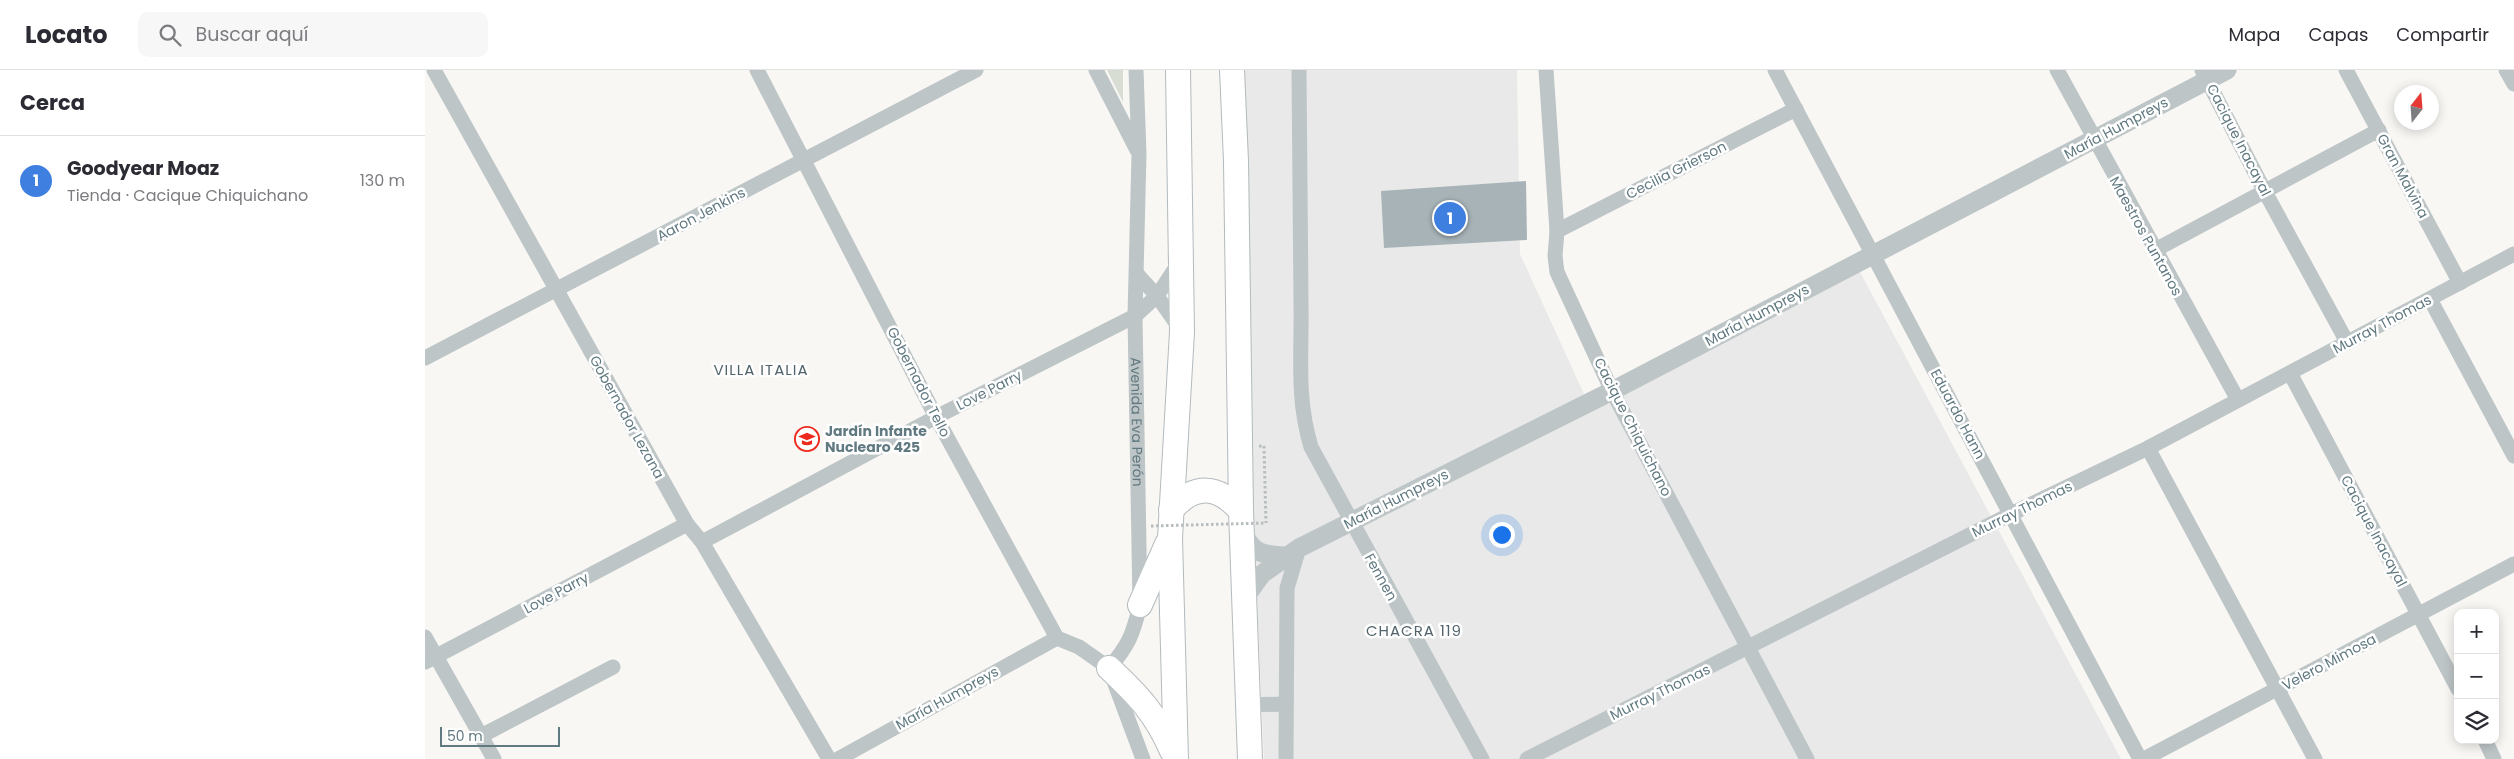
<!DOCTYPE html>
<html lang="es">
<meta charset="utf-8">
<style>
body{margin:0;font-family:Poppins,sans-serif;background:#f7f7f7;color:#2b2b33}
.controls{position:absolute;right:15px;bottom:15px;display:grid;overflow:hidden;border-radius:10px;box-shadow:0 2px 12px #0003}
.controls button{width:45px;height:45px;display:grid;place-items:center;padding:0;border:0;border-bottom:1px solid #e1e1e2;background:#fff;color:#2b2b33;font:25px sans-serif}
.compass{position:absolute;left:1969px;top:15px;width:45px;height:45px;border-radius:50%;background:#fff;box-shadow:0 2px 12px #0003;rotate:17deg}
.scale{position:absolute;left:15px;bottom:12px;width:120px;box-sizing:border-box;padding-left:5px;border:2px solid #617981;border-top:0;font-size:14px;line-height:18px;white-space:nowrap;color:#617981;-webkit-text-stroke:4px #fff;paint-order:stroke}
.you{position:absolute;left:1076px;top:464px;width:18px;height:18px;margin:-12px;border:4px solid #fff;border-radius:50%;background:#1a73e8;box-shadow:0 0 0 8px #1a73e833}
.badge{display:grid;place-items:center;width:32px;height:32px;border-radius:50%;background:#ed2a1e;color:#fff;font-size:16px;font-weight:700}
.pin{position:absolute;translate:-50% -50%;border:2px solid #fff;box-shadow:0 1px 5px #0006}
.list{margin:0;padding:0;list-style:none}
h2{display:flex;justify-content:space-between;align-items:center;height:65px;margin:0;padding:0 20px;font-size:21px}
h2 small{font-size:16px;font-weight:400;color:#7c7c81}
.list li{display:grid;grid-template-columns:32px 1fr auto;gap:15px;align-items:center;box-sizing:border-box;height:90px;padding:0 20px;border-top:1px solid #e1e1e2}
.list b{display:block;font-size:19px;white-space:nowrap}
.list p{margin:0;font-size:16px;white-space:nowrap;color:#7c7c81}
.list em{font-size:16px;font-style:normal;color:#7c7c81}
.icon{flex:none;width:28px;height:28px;fill:none;stroke:currentColor;stroke-width:2;stroke-linecap:round;stroke-linejoin:round}
.map{position:relative;flex:none;width:2089px;height:689px;overflow:hidden}
header{display:flex;align-items:center;gap:30px;box-sizing:border-box;height:70px;padding:0 25px;background:#fff;border-bottom:1px solid #e1e1e2}
header strong{font-size:24px}
nav{display:flex;gap:28px;margin-inline-start:auto;font-size:18px}
.search{width:350px;height:45px;background:#f7f7f7;display:flex;align-items:center;gap:12px;box-sizing:border-box;padding:0 18px;border-radius:10px;color:#7c7c81;font-size:19px}
main{display:flex}
aside{flex:1;background:#fff}
.map>svg:first-child{display:block}
</style>
<header>
<strong>Locato</strong>
<div class="search"><svg class="icon" aria-label="search" viewBox="0 0 24 24"><circle cx="10" cy="10" r="6"/><path d="M15 15l6 6"/></svg>Buscar aquí</div>
<nav><a>Mapa</a><a>Capas</a><a>Compartir</a></nav>
</header>
<main>
<aside>
<h2>Cerca<small></small></h2>
<ul class="list">
<li><span class="badge" style="background:#3f7fe0">1</span><div><b>Goodyear Moaz</b><p>Tienda · Cacique Chiquichano</p></div><em>130 m</em></li>
</ul>
</aside>
<div class="map">
<svg width="2089" height="689" viewBox="0 0 2089 689">
<rect width="100%" height="100%" fill="#f8f7f4"/>
<path fill="#e8e9e8" d="M818,0H1092L1095,184L1164,335L1434,200L1696,689H839L824,338Z"/>
<path fill="#d8ddd3" d="M682,0H698V32Z"/>
<path fill="#a7b3b7" d="M1101,111L1102,170L959,178L956,121Z"/>
<g fill="none" stroke-linecap="round" stroke-linejoin="round">
<defs>
<g id="primary">
<path d="M807,0L811,91L816,441L825,689"/>
<path d="M746,440C770,413 793,415 816,441"/>
<path d="M715,535L742,474"/>
<path d="M684,598C713,625 731,644 747,681"/>
<path d="M751,689L745,468L757,262L753,0"/>
</g>
</defs>
<use href="#primary" stroke="#b3babd" stroke-width="26"/>
<path stroke="#b8bdbf" stroke-width="3" stroke-dasharray="2.5 2.5" stroke-linecap="butt" d="M834,376H839L841,453"/>
<g stroke="#bec5c7" stroke-width="15">
<path d="M9,0L262,454L277,472L404,689"/>
<path d="M332,0L511,347L632,568L654,577L684,598"/>
<path d="M671,0L712,80"/>
<path id="s1" d="M711,0L714,84L710,246L715,535C708,564 704,575 684,598L718,689"/>
<path d="M874,0C875,78 875,155 876,233C877,285 871,327 886,377L1057,689"/>
<path d="M1121,0L1132,161L1130,186L1132,202L1187,321L1382,689"/>
<path d="M1350,0L1715,689"/>
<path d="M1632,0L1813,330"/>
<path d="M1777,0L1839,120L1922,272"/>
<path d="M1921,0L2035,213"/>
<path d="M2081,0L2089,14"/>
<path d="M1132,161L1371,39"/>
<path d="M1730,180L1954,60"/>
<path d="M712,204L732,226L756,260"/>
<path d="M2005,229L2089,386"/>
<path d="M0,288L551,0"/>
<path d="M1865,303L2033,619"/>
<path d="M1723,378L1890,689"/>
<path d="M277,472L511,347L710,246L732,226L755,191"/>
<path d="M0,567L69,689"/>
<path d="M0,592L262,454"/>
<path d="M823,635L861,634"/>
<path d="M56,666L188,597"/>
<path d="M2060,670L2069,689"/>
<path d="M413,689L632,568"/>
<path d="M861,689L862,518L874,478"/>
<path d="M1102,689L1586,444L1723,378L2089,184"/>
<path d="M1719,689L2089,494"/>
</g>
<g stroke="#bec5c7" stroke-width="19">
<path d="M818,463C830,485 836,484 860,486"/>
<path d="M819,529L837,504L874,478L1187,321L1802,0"/>
</g>
<use href="#primary" stroke="#fff" stroke-width="24"/>
<path stroke="#b8bdbf" stroke-width="3" stroke-dasharray="2.5 2.5" stroke-linecap="butt" d="M726,456L841,453"/>
</g>
<defs>
<symbol id="school-ring" viewBox="-11 -11 22 22"><circle r="9.5" fill="#fff" stroke="#ed2a1e" stroke-width="1.5"/><path d="M0-5L7-2L0 1L-7-2ZM-4 1L0 2.5L4 1V4Q0 6-4 4Z" fill="#ed2a1e"/></symbol>
</defs>
<g fill-rule="evenodd">
<use href="#school-ring" x="368" y="355" width="28" height="28"/>
</g>
<g text-anchor="middle" stroke-width="5" stroke-linejoin="round" paint-order="stroke">
<g font-size="14" fill="#617981" stroke="#fff">
<text transform="translate(1691 58) rotate(-28)" y="5">María Humpreys</text>
<text transform="translate(1814 70) rotate(63)" y="5">Cacique Inacayal</text>
<text transform="translate(1251 100) rotate(-27)" y="5">Cecilia Grierson</text>
<text transform="translate(1978 106) rotate(62)" y="5">Gran Malvina</text>
<text transform="translate(276 144) rotate(-28)" y="5">Aaron Jenkins</text>
<text transform="translate(1721 166) rotate(61)" y="5">Maestros Puntanos</text>
<text transform="translate(1332 245) rotate(-28)" y="5">María Humpreys</text>
<text transform="translate(1957 254) rotate(-28)" y="5">Murray Thomas</text>
<text transform="translate(494 312) rotate(63)" y="5">Gobernador Tello</text>
<text transform="translate(564 320) rotate(-27)" y="5">Love Parry</text>
<text transform="translate(1533 344) rotate(62)" y="5">Eduardo Hann</text>
<text transform="translate(202 347) rotate(61)" y="5">Gobernador Lezana</text>
<text dy="5" stroke="none"><textPath href="#s1" startOffset="352">Avenida Eva Perón</textPath></text>
<text transform="translate(1208 357) rotate(63)" y="5">Cacique Chiquichano</text>
<text transform="translate(971 429) rotate(-27)" y="5">María Humpreys</text>
<text transform="translate(1597 439) rotate(-26)" y="5">Murray Thomas</text>
<text transform="translate(1949 461) rotate(62)" y="5">Cacique Inacayal</text>
<text transform="translate(956 507) rotate(61)" y="5">Fennen</text>
<text transform="translate(131 523) rotate(-28)" y="5">Love Parry</text>
<text transform="translate(1904 592) rotate(-28)" y="5">Velero Mimosa</text>
<text transform="translate(1235 622) rotate(-26)" y="5">Murray Thomas</text>
<text transform="translate(522 628) rotate(-29)" y="5">María Humpreys</text>
</g>
<g font-size="14" font-weight="bold" fill="#617981" stroke="#fff" text-anchor="start">
<text x="400" y="366">Jardín Infante<tspan x="400" dy="16">Nuclearo 425</tspan></text>
</g>
<g font-size="15" letter-spacing="1" fill="#53656c" stroke="#fff">
<text x="336" y="305">VILLA ITALIA</text>
<text x="989" y="566">CHACRA 119</text>
</g>
</g>
</svg>
<div class="controls">
<button>+</button>
<button>−</button>
<button><svg class="icon" aria-label="layers" viewBox="0 0 24 24"><path d="M12 4l9 5-9 5-9-5zM3 14l9 5 9-5"/></svg></button>
</div>
<svg class="compass" viewBox="-18 -18 36 36"><path d="M0-13l5 13h-10z" fill="#e53935"/><path d="M0 13l5-13h-10z" fill="#7c7c81"/></svg>
<div class="scale">50 m</div>
<div class="you"></div>
<div class="pin badge" style="left:1025px;top:148px;background:#3f7fe0">1</div>
</div>
</main>
